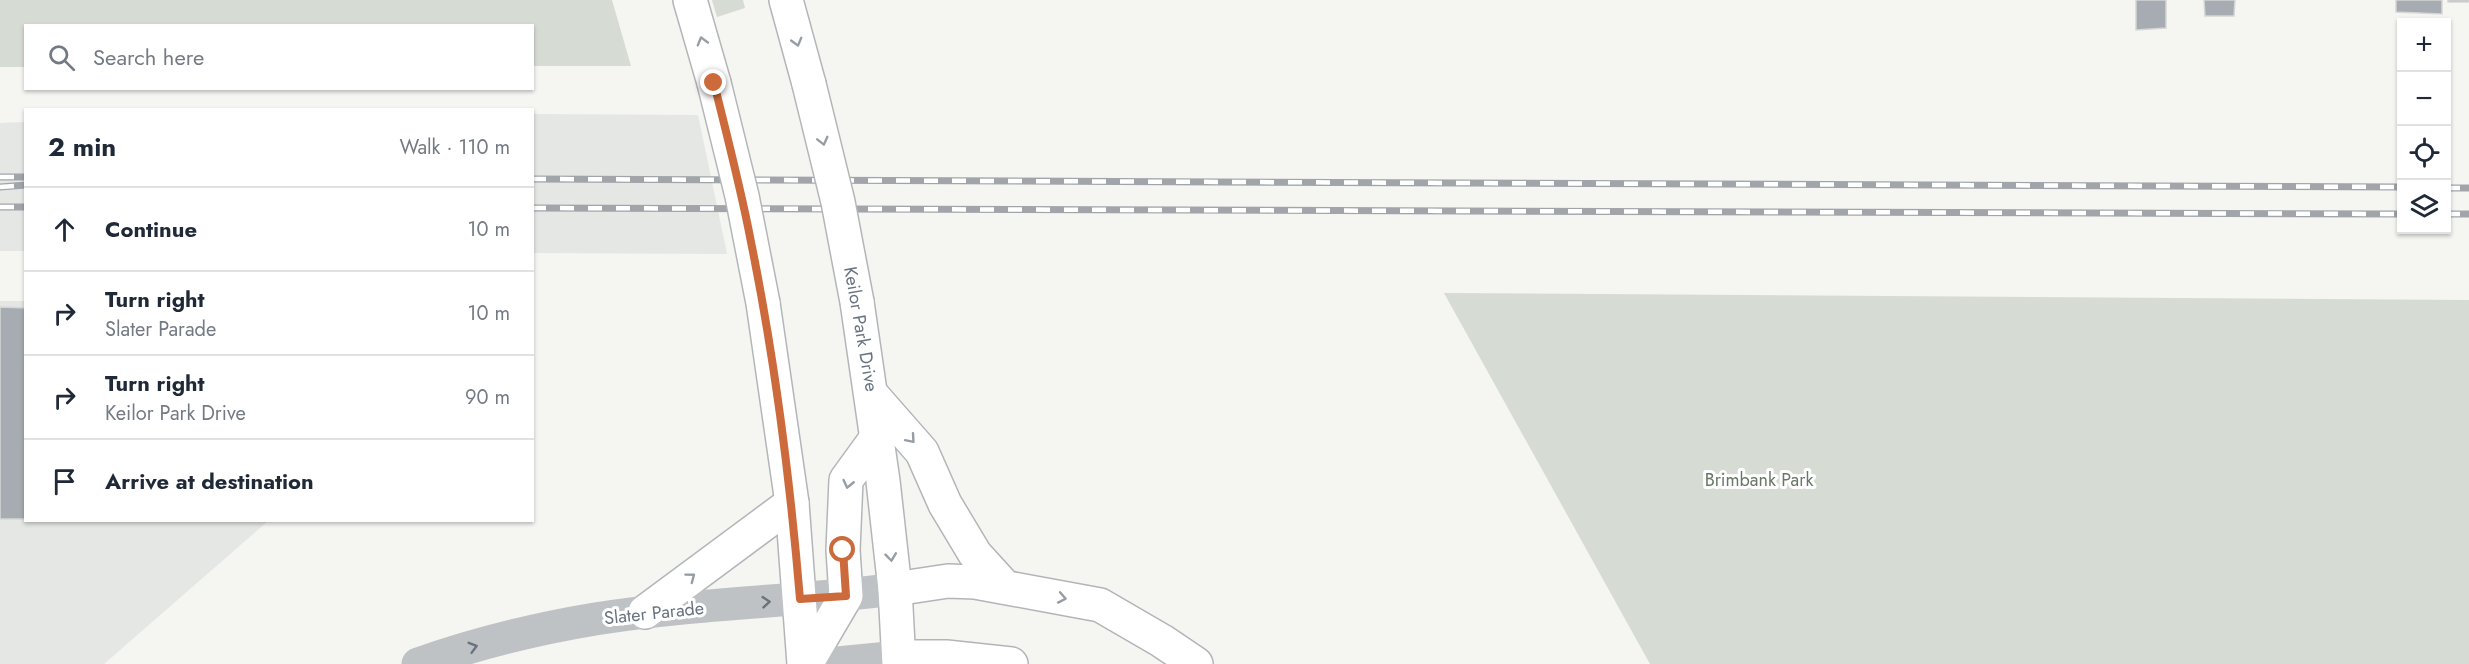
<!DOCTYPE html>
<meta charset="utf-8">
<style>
body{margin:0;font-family:Jost,sans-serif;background:#f2f2f3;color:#1f2937}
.controls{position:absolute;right:18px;top:18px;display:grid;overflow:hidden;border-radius:0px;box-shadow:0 2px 4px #0004}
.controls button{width:54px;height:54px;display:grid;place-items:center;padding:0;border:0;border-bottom:2px solid #e0e1e3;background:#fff;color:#1f2937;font:30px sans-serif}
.stop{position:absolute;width:18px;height:18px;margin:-14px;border:4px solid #cc6a3b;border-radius:50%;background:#fff}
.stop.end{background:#cc6a3b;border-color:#fff;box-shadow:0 2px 6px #0008}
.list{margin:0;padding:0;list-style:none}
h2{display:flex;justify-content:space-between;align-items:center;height:78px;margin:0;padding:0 24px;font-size:26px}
h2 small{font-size:20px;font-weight:400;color:#747a83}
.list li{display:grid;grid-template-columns:39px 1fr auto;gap:18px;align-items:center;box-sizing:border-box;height:84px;padding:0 24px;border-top:2px solid #e0e1e3}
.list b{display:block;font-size:22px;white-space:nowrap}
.list p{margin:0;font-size:20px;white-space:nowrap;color:#747a83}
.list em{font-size:20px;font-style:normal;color:#747a83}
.icon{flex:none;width:33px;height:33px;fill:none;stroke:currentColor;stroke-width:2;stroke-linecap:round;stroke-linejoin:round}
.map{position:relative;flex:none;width:2469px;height:664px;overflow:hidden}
.search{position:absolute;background:#fff;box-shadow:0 2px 4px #0004;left:24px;top:24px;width:510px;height:66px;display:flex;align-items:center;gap:15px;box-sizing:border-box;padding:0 21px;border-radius:0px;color:#747a83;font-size:22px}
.panel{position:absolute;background:#fff;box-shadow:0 2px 4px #0004;left:24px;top:108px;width:510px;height:414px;border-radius:0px}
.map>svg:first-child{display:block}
</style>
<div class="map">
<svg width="2469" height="664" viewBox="0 0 2469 664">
<rect width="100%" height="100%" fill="#f5f5f2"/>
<g fill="#e5e7e5">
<path d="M533,114L698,115L727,254L533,253Z"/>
<path d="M25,122V251H0V123Z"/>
<path d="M0,301H25L26,520L268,521L104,664H0Z"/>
</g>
<g fill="#d6dbd4">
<path d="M0,0H612L631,66H533L532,26H26L25,67H0Z"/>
<path d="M712,0H743L745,8L717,17Z"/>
<path d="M1444,293L2469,300V664H1650Z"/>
</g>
<g fill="#a6acb1" stroke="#d6d6d5" stroke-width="1.5">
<path d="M2136,0H2166V28L2136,30Z"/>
<path d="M2204,0H2235L2234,16H2205Z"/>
<path d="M2396,0H2442V14L2396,12Z"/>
<rect x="2448" y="0" width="21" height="2"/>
<path d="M0,307L26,308V519H0Z"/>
</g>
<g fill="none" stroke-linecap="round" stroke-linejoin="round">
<defs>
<g id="primary">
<path d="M690,0L714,83"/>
<path d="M786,0L809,84"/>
<path d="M857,302L883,481L895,589L899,664"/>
<path d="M763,303L792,503L804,664"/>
<path d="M645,612L792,503"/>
<path d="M806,664L846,596L843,550L846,480L878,436"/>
</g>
<g id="motorway">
<path d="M872,395L922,452L945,504L975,554L1005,587"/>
<path d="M895,589L948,581L975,582L1100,605L1162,641L1196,664"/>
<path d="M899,657H946L1011,664"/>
</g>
</defs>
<use href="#primary" stroke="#b3b6b9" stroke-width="36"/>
<use href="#motorway" stroke="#b2b5b8" stroke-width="36"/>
<g stroke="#bfc2c5" stroke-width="33">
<path d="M418,664C475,644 535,629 595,619C694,603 796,602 895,589"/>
<path d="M827,664L899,657"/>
</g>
<use href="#primary" stroke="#fff" stroke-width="33"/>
<use href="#motorway" stroke="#fff" stroke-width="33"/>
<defs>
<g id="rail">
<path d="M0,177H26"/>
<path d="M532,179L2402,187"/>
<path d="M0,187L26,185"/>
<path d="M2446,188H2469"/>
<path d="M0,207H26"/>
<path d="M532,208L2402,214"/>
<path d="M2446,214H2469"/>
</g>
</defs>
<use href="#rail" stroke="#a1a5aa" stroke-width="7"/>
<use href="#rail" stroke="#fff" stroke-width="4.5" stroke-dasharray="14" stroke-linecap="butt"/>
<defs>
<g id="primary-bridge">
<path d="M714,83L742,196L763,303"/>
<path d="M809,84L838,202L857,302"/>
</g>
</defs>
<use href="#primary-bridge" stroke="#b3b6b9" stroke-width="36" stroke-linecap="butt"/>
<use href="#primary-bridge" stroke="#fff" stroke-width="33"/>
</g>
<defs><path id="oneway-chevron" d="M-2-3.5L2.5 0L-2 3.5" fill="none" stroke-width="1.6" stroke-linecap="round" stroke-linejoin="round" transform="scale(1.5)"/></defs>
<g stroke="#959da5">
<use href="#oneway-chevron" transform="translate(702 41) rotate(-106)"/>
<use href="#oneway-chevron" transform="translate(797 42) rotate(75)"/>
<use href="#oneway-chevron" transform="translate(823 141) rotate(76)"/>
<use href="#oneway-chevron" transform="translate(911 439) rotate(49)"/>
<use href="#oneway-chevron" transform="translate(848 484) rotate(103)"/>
<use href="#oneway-chevron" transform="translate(891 557) rotate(83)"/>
<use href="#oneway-chevron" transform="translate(691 577) rotate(-37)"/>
<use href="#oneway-chevron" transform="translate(1062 598) rotate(11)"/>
</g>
<g stroke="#68737f">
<use href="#oneway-chevron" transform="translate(766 602) rotate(-5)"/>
<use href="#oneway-chevron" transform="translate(473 647) rotate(-16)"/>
</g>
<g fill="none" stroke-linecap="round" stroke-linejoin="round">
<path stroke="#cc6a3b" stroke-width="8" d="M714,83C727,136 741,189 751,242C775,360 790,479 800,599L846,596L843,550"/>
</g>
<g text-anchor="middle" stroke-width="6" stroke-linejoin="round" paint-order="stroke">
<g font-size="18" fill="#68737f" stroke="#fff">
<text transform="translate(861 329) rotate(80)" y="6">Keilor Park Drive</text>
<text transform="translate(654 613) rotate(-6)" y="6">Slater Parade</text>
</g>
<g font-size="18" fill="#687766" stroke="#fff">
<text x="1759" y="486">Brimbank Park</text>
</g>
</g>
</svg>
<div class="controls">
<button>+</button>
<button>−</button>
<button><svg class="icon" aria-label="locate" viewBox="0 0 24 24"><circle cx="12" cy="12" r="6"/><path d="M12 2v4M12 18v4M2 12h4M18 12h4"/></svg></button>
<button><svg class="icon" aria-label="layers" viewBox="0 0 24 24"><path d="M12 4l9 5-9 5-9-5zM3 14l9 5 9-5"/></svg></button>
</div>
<div class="stop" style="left:843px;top:550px"></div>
<div class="stop end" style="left:714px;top:83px"></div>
<div class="search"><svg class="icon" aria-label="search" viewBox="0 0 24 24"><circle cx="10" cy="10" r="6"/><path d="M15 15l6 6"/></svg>Search here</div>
<section class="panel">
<h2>2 min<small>Walk · 110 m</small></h2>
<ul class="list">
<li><svg class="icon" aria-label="ahead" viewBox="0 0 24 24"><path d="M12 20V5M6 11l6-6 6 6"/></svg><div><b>Continue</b></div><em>10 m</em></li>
<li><svg class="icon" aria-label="right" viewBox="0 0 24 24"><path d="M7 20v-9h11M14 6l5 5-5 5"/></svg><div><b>Turn right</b><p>Slater Parade</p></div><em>10 m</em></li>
<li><svg class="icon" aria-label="right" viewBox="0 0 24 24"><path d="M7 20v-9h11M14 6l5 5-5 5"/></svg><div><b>Turn right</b><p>Keilor Park Drive</p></div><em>90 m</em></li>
<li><svg class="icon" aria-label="arrive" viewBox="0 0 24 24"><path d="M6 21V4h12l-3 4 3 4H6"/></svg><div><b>Arrive at destination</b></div></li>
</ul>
</section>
</div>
